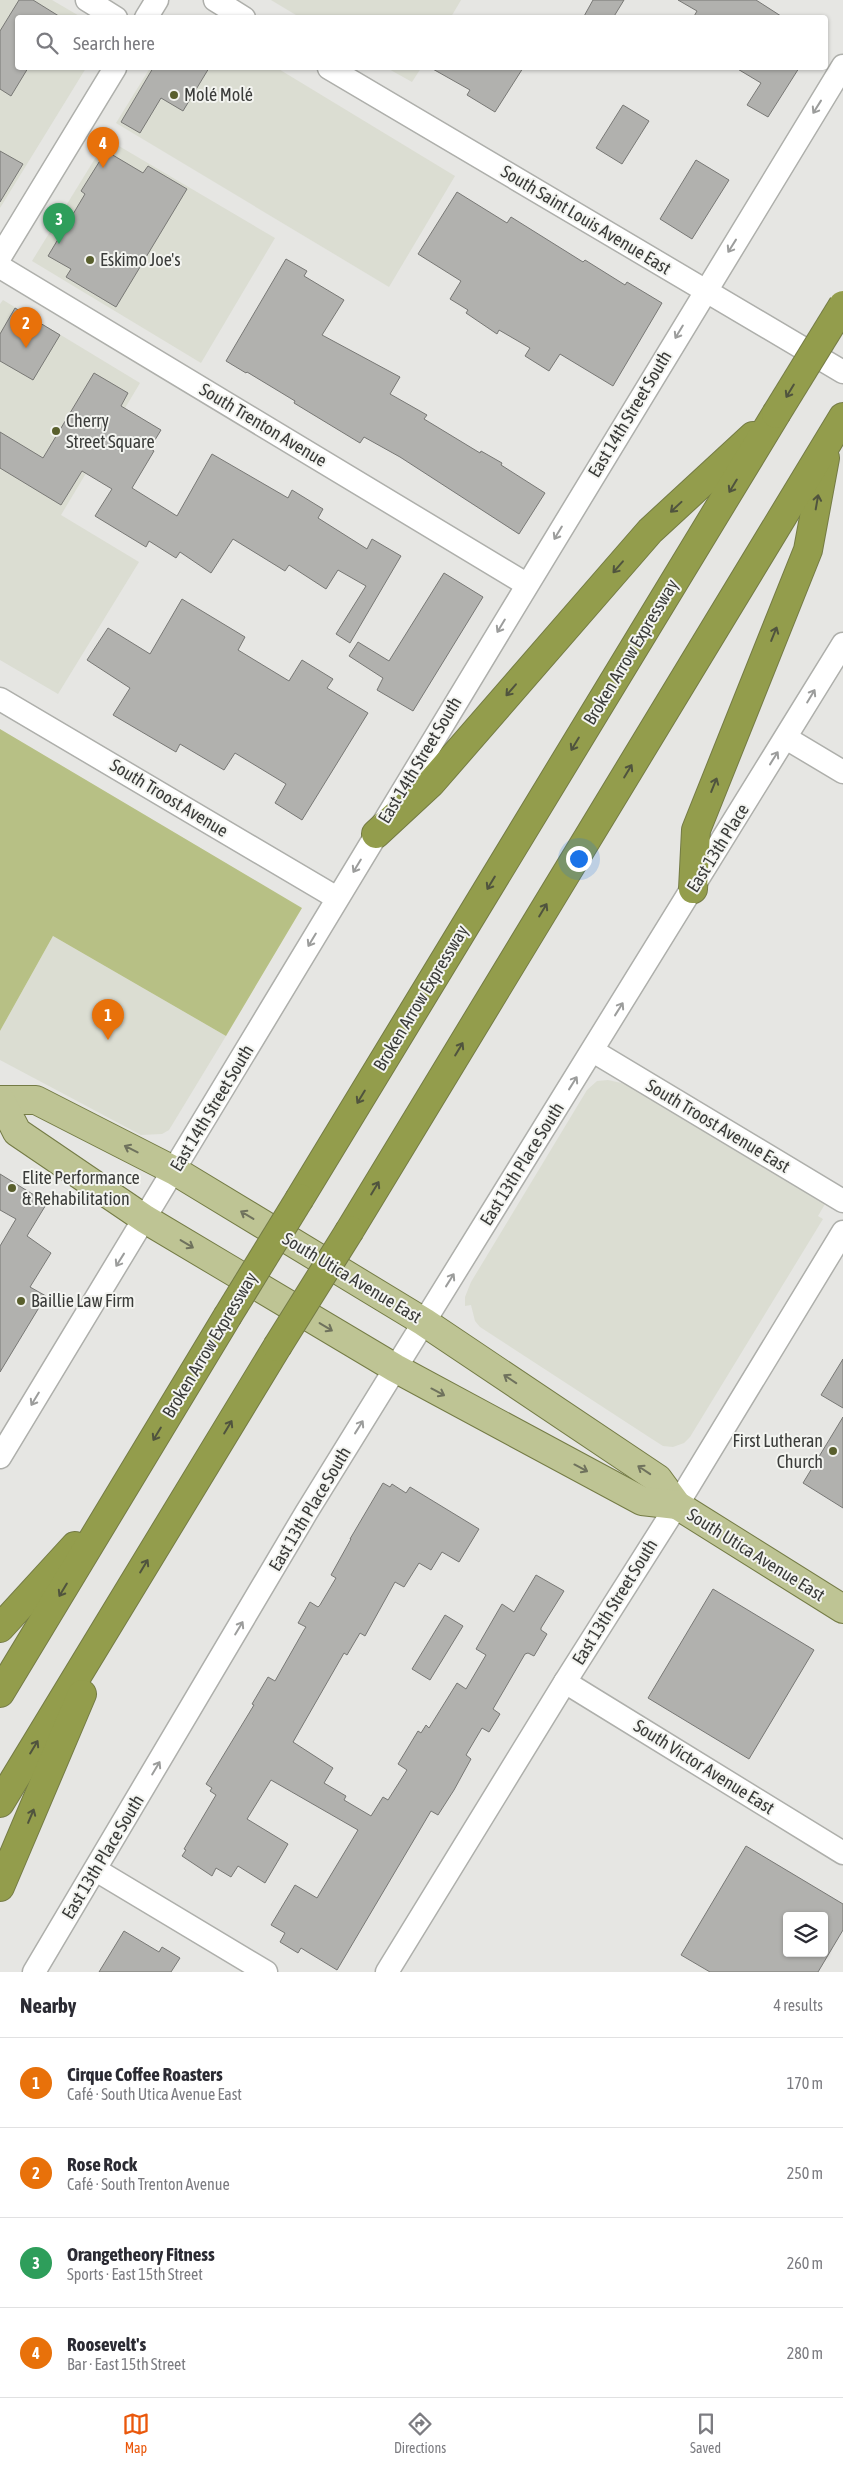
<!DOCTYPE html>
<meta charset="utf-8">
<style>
body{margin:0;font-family:"Asap Condensed",sans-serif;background:#f7f7f7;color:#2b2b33}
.controls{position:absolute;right:15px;bottom:15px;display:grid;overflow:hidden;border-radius:5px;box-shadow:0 1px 4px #0004}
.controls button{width:45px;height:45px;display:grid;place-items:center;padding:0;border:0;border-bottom:1px solid #e1e1e2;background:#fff;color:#2b2b33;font:25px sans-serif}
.you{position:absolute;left:578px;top:858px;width:18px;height:18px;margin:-12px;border:4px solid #fff;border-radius:50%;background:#1a73e8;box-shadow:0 0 0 8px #1a73e833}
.badge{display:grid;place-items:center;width:32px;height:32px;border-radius:50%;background:#ea580c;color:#fff;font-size:16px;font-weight:700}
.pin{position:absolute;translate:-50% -41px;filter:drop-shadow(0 1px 2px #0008)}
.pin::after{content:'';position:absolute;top:26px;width:18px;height:15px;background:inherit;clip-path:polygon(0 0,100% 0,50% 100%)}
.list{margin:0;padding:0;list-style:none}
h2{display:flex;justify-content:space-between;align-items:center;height:65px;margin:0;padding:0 20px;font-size:21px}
h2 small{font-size:16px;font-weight:400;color:#7c7c81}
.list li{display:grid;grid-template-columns:32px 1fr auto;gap:15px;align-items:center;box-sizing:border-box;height:90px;padding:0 20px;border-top:1px solid #e1e1e2}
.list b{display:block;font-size:19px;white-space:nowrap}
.list p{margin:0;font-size:16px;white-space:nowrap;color:#7c7c81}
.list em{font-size:16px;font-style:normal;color:#7c7c81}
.icon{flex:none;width:28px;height:28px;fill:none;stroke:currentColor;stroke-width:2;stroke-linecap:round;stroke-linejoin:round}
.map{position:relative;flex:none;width:843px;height:1972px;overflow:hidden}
.search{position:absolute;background:#fff;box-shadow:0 1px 4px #0004;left:15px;right:15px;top:15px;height:55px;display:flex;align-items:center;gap:12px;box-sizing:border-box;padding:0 18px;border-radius:5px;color:#7c7c81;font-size:19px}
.sheet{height:425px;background:#fff}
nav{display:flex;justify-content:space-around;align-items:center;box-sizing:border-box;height:70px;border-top:1px solid #e1e1e2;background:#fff;font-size:14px;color:#7c7c81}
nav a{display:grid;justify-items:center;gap:2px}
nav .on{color:#ea580c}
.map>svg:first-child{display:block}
</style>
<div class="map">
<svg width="843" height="1972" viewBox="0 0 843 1972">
<rect width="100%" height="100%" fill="#e6e6e3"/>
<g fill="#dbddd2">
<path d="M0,0H52L81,17L18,18V68H86L0,208Z"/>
<path d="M271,0H461L451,17L301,18Z"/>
<path d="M150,68H277L455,176L389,287L116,123Z"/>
<path d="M387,68H421L412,82Z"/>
<path d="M107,139L275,238L201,363L32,261Z"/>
<path d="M3,300L140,383L61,515L139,562L58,694L0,660V304Z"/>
<path d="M53,936L226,1036L169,1130L162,1134L141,1135L0,1060V1031Z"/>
<path d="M608,1080L626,1084L825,1204L818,1216L823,1219L690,1437L684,1443L673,1447L663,1446L652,1439L480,1327L475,1321L471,1305L465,1306V1297L471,1282L587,1090L597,1081Z"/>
</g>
<path fill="#b7c085" d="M0,729L302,908L226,1036L53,936L0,1031Z"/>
<g fill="#b1b1ae" stroke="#787875" fill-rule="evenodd">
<path d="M19,0H33L62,18H18V68H28L11,96L0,89V31Z"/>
<path d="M593,0H624L613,18H583Z"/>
<path d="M678,0H756L784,18H693L697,11Z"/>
<path d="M153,68H209L183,111L161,98L140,133L121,122Z"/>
<path d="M431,68H523L495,112L467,95L470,90Z"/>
<path d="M736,68H799L768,117L747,105L761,83Z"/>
<path d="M623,105L649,121L622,164L596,148Z"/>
<path d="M0,151L23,164L0,202Z"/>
<path d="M106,151L143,173L148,166L187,189L116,307L66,277L71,269L48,256L85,194L81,191Z"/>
<path d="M696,160L729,180L692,239L660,219Z"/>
<path d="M457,192L507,223L511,217L583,262L585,260L625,285L627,282L662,303L613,386L560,354L549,371L525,356L530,348L499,330L497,334L466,313L468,310L450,299L461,281L418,254Z"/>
<path d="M286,259L307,271L304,276L344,300L322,335L400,377L390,394L427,415L424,419L480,453L481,451L502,463L501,465L545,493L519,534L400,457L364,437L360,443L294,403L295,401L247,372L246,373L226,361Z"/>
<path d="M15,308L60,335L33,380L0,361V334Z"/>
<path d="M94,373L128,393L121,406L161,430L150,448L154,451L132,488L177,516L212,454L288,498L292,490L323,509L318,518L367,549L372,539L401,556L350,643L336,634L366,586L338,570L326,589L289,565L285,571L233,539L211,573L180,552L176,558L149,541L146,547L95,516L112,489L82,471L61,505L0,468V432L43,458Z"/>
<path d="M444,573L483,597L413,711L377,690L383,678L349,656L358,642L389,661Z"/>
<path d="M182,599L245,637L238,650L289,681L302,660L333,679L327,688L368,713L302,820L275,803L286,784L235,753L224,770L180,744L176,752L113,715L130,688L87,660L108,628L150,654Z"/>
<path d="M0,1174L47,1203L27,1236L51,1253L30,1287L46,1296L0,1372V1246L16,1219L0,1210Z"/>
<path d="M843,1359V1408L821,1395Z"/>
<path d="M843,1417V1508L803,1483Z"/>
<path d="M383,1483L390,1487L392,1484L406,1493L410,1487L479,1529L459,1562L442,1552L431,1570L419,1563L404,1587L395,1582L365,1636L360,1633L347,1655L344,1653L293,1742L333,1768L324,1783L346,1796L344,1800L371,1816L383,1797L388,1800L407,1770L398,1764L418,1731L421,1733L426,1725L429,1728L457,1683L466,1689L486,1655L476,1649L502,1604L514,1612L536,1575L564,1591L541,1628V1630L547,1634L534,1656L528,1653L525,1654L493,1709L500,1714L489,1732L482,1728L466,1755L471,1759L454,1790L438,1815L431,1811L337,1970L301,1948L298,1953L280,1942L285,1933L271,1925L295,1885L317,1898L358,1830L271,1780L247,1819L288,1844L265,1883L238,1866L231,1877L216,1868L212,1876L182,1856L186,1850L184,1849L216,1795L210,1791L212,1788L206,1784L254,1705L252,1704L268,1677L275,1681L304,1630L306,1627L298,1623L310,1602L318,1607L320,1605L336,1578L331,1575L351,1539H350Z"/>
<path d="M713,1589L814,1650L749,1759L648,1698Z"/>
<path d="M445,1615L463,1626L430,1680L412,1669Z"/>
<path d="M746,1846L843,1904V1930L818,1972H710L681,1955ZM787,1916H824V1953H787Z"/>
<path d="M124,1931L159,1952L162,1947L180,1958L171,1972H99Z"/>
</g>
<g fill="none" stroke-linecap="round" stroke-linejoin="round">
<defs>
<g id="minor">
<path d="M87,0L116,18"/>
<path d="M215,0L244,18"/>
<path d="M146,18L157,0"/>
<path d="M329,68L843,372"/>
<path d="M0,257L115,68"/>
<path d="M0,267L526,584"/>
<path d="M0,699L337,898"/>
<path d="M786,738L843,772"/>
<path d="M593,1051L843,1201"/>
<path d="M0,1457C283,994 559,528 843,66"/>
<path d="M565,1682L843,1853"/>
<path d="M96,1870L266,1972"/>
<path d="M34,1972L306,1513L843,644"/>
<path d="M387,1972L565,1682L677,1505L843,1232"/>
</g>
<g id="major">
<path d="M0,1100H36L175,1171L424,1322L658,1479L677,1505L843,1609"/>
<path d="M1,1101L17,1132L145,1219L395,1368L642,1501L677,1505"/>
</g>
<g id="highway">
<path d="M376,834L431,783L650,531L753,436"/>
<path d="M693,889L696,830L808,550L825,458"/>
<path d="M300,1198L776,414"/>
<path d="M350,1230L843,417"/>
<path d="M0,1628L75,1546"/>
<path d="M0,1693L227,1317"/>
<path d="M0,1803L277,1347"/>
<path d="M0,1887L82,1694"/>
</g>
</defs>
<use href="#minor" stroke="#aeafab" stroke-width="25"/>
<use href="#major" stroke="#747b45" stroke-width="30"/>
<use href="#highway" stroke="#747b45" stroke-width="30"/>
<use href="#minor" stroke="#fff" stroke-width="22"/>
<use href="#major" stroke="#bec494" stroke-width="28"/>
<use href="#highway" stroke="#939d4c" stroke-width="28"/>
<defs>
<g id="highway-bridge">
<path d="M776,414L843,305"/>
<path d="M227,1317L300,1198"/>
<path d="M277,1347L350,1230"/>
</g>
</defs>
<use href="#highway-bridge" stroke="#747b45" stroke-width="30" stroke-linecap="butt"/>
<use href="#highway-bridge" stroke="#939d4c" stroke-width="28"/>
</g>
<defs><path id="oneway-shaft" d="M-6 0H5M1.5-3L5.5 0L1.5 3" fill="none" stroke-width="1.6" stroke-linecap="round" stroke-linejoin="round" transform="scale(1.25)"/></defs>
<g stroke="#9c9d9c">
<use href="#oneway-shaft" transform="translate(817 107) rotate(122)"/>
<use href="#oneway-shaft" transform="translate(732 246) rotate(122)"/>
<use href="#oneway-shaft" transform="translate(679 332) rotate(121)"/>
<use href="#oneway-shaft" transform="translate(558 533) rotate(121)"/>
<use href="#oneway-shaft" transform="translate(501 626) rotate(121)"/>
<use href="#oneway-shaft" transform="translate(811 696) rotate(-59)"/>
<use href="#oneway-shaft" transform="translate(774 758) rotate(-58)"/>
<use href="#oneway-shaft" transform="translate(357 866) rotate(121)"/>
<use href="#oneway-shaft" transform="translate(312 940) rotate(121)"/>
<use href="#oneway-shaft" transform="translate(619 1009) rotate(-58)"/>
<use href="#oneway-shaft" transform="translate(573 1083) rotate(-58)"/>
<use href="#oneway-shaft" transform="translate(120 1260) rotate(122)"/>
<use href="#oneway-shaft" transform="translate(450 1280) rotate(-58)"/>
<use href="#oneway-shaft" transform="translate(35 1399) rotate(121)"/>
<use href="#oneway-shaft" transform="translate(359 1427) rotate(-58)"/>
<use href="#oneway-shaft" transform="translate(239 1628) rotate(-59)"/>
<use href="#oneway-shaft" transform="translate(156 1768) rotate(-59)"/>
</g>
<g stroke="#50543e">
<use href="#oneway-shaft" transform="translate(790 391) rotate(121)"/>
<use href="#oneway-shaft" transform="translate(733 486) rotate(121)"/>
<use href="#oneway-shaft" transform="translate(817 502) rotate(-80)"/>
<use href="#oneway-shaft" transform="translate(676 507) rotate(137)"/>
<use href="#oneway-shaft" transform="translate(618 567) rotate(131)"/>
<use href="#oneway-shaft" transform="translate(774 634) rotate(-68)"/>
<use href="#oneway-shaft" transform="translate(511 690) rotate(131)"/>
<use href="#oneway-shaft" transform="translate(575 744) rotate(121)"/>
<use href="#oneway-shaft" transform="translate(628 771) rotate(-59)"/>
<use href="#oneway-shaft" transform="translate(714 785) rotate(-68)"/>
<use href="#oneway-shaft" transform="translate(491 883) rotate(121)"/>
<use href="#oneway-shaft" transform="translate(543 910) rotate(-59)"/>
<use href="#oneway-shaft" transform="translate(459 1049) rotate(-59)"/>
<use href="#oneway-shaft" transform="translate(361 1097) rotate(121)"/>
<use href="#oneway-shaft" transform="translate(375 1188) rotate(-59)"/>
<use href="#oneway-shaft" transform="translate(228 1427) rotate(-59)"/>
<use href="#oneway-shaft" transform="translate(157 1434) rotate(121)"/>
<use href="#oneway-shaft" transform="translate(144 1566) rotate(-59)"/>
<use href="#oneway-shaft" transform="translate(63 1590) rotate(121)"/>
<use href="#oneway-shaft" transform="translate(34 1747) rotate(-59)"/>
<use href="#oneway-shaft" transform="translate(31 1816) rotate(-67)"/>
</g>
<g stroke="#6f725d">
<use href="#oneway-shaft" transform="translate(131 1149) rotate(-153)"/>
<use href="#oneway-shaft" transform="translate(247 1215) rotate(-149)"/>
<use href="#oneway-shaft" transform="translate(187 1244) rotate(31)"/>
<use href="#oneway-shaft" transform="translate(326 1327) rotate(31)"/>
<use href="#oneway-shaft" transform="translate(510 1379) rotate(-146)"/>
<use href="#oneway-shaft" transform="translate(438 1392) rotate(28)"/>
<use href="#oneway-shaft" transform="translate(581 1468) rotate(28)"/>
<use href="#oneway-shaft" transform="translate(644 1470) rotate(-146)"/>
</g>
<g fill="#595f2d" stroke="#f3f4f0" stroke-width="2">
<circle cx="174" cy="95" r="5"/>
<circle cx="90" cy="260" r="5"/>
<circle cx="56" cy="431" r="5"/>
<circle cx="12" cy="1188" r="5"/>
<circle cx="21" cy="1301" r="5"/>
<circle cx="833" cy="1451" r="5"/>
</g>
<g text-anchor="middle" stroke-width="4" stroke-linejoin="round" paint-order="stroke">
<g font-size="18" fill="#3a3b39" stroke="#f3f4f0" text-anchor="start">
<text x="184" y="101">Molé Molé</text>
<text x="100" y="266">Eskimo Joe's</text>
<text x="66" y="427">Cherry<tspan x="66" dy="21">Street Square</tspan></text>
<text x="22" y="1184">Elite Performance<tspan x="22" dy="21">&amp; Rehabilitation</tspan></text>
<text x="31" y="1307">Baillie Law Firm</text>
<text x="823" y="1447" text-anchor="end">First Lutheran<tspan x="823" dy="21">Church</tspan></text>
</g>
<g font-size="18" fill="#3a3b39" stroke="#f3f4f0">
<text transform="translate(586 220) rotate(31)" y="6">South Saint Louis Avenue East</text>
<text transform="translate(630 414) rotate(-59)" y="6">East 14th Street South</text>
<text transform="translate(263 425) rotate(31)" y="6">South Trenton Avenue</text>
<text transform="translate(631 652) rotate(-59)" y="6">Broken Arrow Expressway</text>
<text transform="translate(420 760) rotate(-59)" y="6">East 14th Street South</text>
<text transform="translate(169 798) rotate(31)" y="6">South Troost Avenue</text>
<text transform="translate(718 848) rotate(-58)" y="6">East 13th Place</text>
<text transform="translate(421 998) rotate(-59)" y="6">Broken Arrow Expressway</text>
<text transform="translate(212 1108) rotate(-59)" y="6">East 14th Street South</text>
<text transform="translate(718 1126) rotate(31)" y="6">South Troost Avenue East</text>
<text transform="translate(522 1164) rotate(-58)" y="6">East 13th Place South</text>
<text transform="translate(352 1278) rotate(31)" y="6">South Utica Avenue East</text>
<text transform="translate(210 1345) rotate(-59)" y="6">Broken Arrow Expressway</text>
<text transform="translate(310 1509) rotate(-59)" y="6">East 13th Place South</text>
<text transform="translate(756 1555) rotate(32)" y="6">South Utica Avenue East</text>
<text transform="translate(615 1602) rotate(-58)" y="6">East 13th Street South</text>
<text transform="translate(704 1767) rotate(32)" y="6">South Victor Avenue East</text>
<text transform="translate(103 1857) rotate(-59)" y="6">East 13th Place South</text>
</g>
</g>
</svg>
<div class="controls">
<button><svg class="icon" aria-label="layers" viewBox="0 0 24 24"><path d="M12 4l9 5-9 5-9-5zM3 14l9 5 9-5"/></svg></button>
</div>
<div class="you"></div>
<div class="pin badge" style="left:108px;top:1040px;background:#e8710a">1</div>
<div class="pin badge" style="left:26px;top:348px;background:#e8710a">2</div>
<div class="pin badge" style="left:59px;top:244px;background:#2e9e5b">3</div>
<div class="pin badge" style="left:103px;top:168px;background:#e8710a">4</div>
<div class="search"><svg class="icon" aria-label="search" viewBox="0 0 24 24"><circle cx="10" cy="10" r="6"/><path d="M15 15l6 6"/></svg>Search here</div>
</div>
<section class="sheet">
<h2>Nearby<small>4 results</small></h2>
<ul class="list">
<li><span class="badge" style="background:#e8710a">1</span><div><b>Cirque Coffee Roasters</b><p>Café · South Utica Avenue East</p></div><em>170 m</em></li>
<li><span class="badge" style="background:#e8710a">2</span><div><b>Rose Rock</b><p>Café · South Trenton Avenue</p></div><em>250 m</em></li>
<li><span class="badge" style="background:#2e9e5b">3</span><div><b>Orangetheory Fitness</b><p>Sports · East 15th Street</p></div><em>260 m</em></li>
<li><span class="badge" style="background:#e8710a">4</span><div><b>Roosevelt's</b><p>Bar · East 15th Street</p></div><em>280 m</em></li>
</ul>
</section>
<nav>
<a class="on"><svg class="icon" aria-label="map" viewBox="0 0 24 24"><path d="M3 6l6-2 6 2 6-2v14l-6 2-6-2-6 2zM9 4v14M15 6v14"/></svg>Map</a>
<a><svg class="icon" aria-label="directions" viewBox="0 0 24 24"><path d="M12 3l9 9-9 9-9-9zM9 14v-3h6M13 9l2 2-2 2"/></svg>Directions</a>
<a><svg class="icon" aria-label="saved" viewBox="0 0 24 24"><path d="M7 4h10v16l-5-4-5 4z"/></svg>Saved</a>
</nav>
